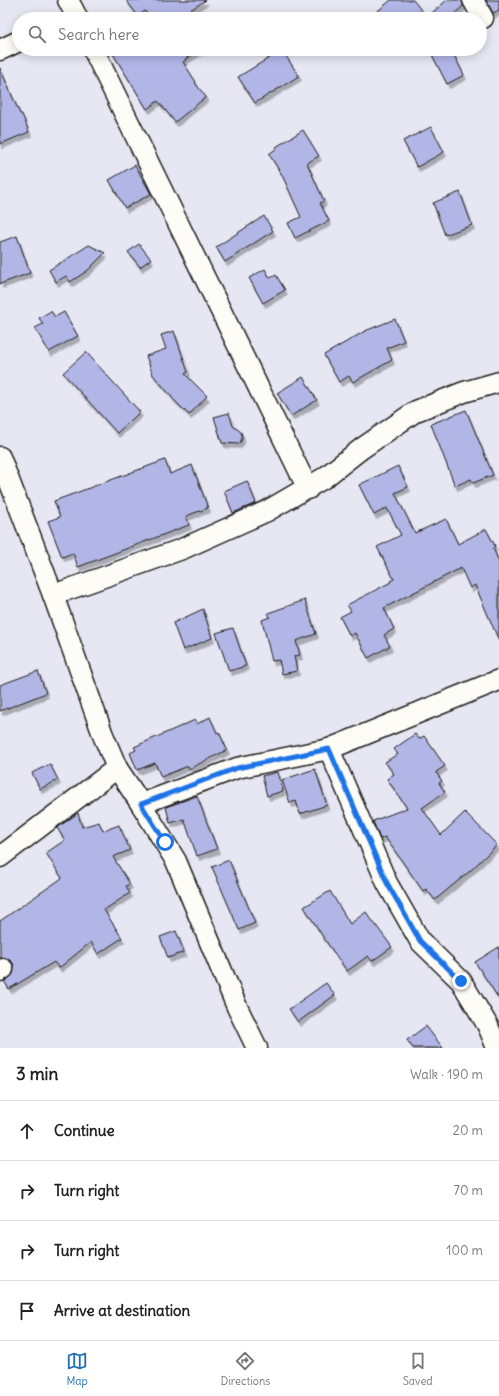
<!DOCTYPE html>
<meta charset="utf-8">
<style>
body{margin:0;font-family:Delius,sans-serif;background:#f2f2f2;color:#222}
.stop{position:absolute;width:12px;height:12px;margin:-9px;border:3px solid #1a73e8;border-radius:50%;background:#fff}
.stop.end{background:#1a73e8;border-color:#fff;box-shadow:0 1px 4px #0008}
.list{margin:0;padding:0;list-style:none}
h2{display:flex;justify-content:space-between;align-items:center;height:52px;margin:0;padding:0 16px;font-size:17px}
h2 small{font-size:13px;font-weight:400;color:#767676}
.list li{display:grid;grid-template-columns:26px 1fr auto;gap:12px;align-items:center;box-sizing:border-box;height:60px;padding:0 16px;border-top:1px solid #e0e0e0}
.list b{display:block;font-size:15px;white-space:nowrap}
.list em{font-size:13px;font-style:normal;color:#767676}
.icon{flex:none;width:22px;height:22px;fill:none;stroke:currentColor;stroke-width:2;stroke-linecap:round;stroke-linejoin:round}
.map{position:relative;flex:none;width:499px;height:1048px;overflow:hidden}
.search{position:absolute;background:#fff;box-shadow:0 2px 10px #0003;left:12px;right:12px;top:12px;height:44px;display:flex;align-items:center;gap:10px;box-sizing:border-box;padding:0 14px;border-radius:22px;color:#767676;font-size:15px}
.sheet{height:292px;background:#fff}
nav{display:flex;justify-content:space-around;align-items:center;box-sizing:border-box;height:56px;border-top:1px solid #e0e0e0;background:#fff;font-size:11px;color:#767676}
nav a{display:grid;justify-items:center;gap:2px}
nav .on{color:#1f6fb2}
.map>svg:first-child{display:block}
</style>
<div class="map">
<svg width="499" height="1048" viewBox="0 0 499 1048">
<defs>
<filter id="shadow"><feDropShadow dx="2.5" dy="4.5" stdDeviation="0" flood-color="#0004"/></filter>
</defs>
<rect width="100%" height="100%" fill="#e6e7f2"/>
<filter id="ink" filterUnits="userSpaceOnUse"><feTurbulence type="fractalNoise" baseFrequency=".025" numOctaves="2"/><feDisplacementMap in="SourceGraphic" scale="8" xChannelSelector="R" yChannelSelector="G"/><feConvolveMatrix kernelMatrix="1 2 1 2 8 2 1 2 1" color-interpolation-filters="sRGB"/></filter>
<g filter="url(#ink)">
<g fill="#b2b6e7" stroke="#1c1c1c" filter="url(#shadow)">
<path d="M126,0H206L176,19H150L145,11L138,16Z"/>
<path d="M391,0H413L427,17L447,0H462L463,6L449,19H368Z"/>
<path d="M486,0H499V10L493,13Z"/>
<path d="M110,49H202L185,59L186,60L183,62L196,82L195,83L206,97L175,122L158,101L147,109Z"/>
<path d="M429,49H451L464,75L447,84Z"/>
<path d="M282,50L299,76L255,103L238,77Z"/>
<path d="M0,68L20,114H22L29,132L0,144Z"/>
<path d="M431,127L444,152L417,167L403,141Z"/>
<path d="M303,130L319,156L307,163L324,201L320,203L329,221L295,238L288,223L301,217L282,175L269,154L277,148L276,147Z"/>
<path d="M135,165L151,194L125,208L109,180Z"/>
<path d="M460,192L472,225L445,235L433,203Z"/>
<path d="M264,216L273,231L225,262L216,247Z"/>
<path d="M17,236L30,273L0,284V242Z"/>
<path d="M139,244L151,259L140,267L128,252Z"/>
<path d="M89,245L105,253L87,271L70,282L66,276L56,282L49,270Z"/>
<path d="M265,269L270,278L276,275L285,290L263,303L249,278Z"/>
<path d="M51,311L55,317L64,312L78,336L49,352L35,328L43,324L39,318Z"/>
<path d="M395,319L404,341L387,348L392,360L353,382L349,376L339,382L324,355L365,331Z"/>
<path d="M174,331L188,372L185,374L207,396L189,415L171,397H172L153,375L146,356L166,349L161,335Z"/>
<path d="M86,352L140,412L117,433L63,373Z"/>
<path d="M303,377L317,400L291,416L277,393Z"/>
<path d="M466,410L493,475L473,483L471,479L455,486L431,424Z"/>
<path d="M229,413L233,426L241,432L242,435V439L239,444L222,443L214,417Z"/>
<path d="M165,460L170,474L192,465L208,508L186,516L189,525L78,567L73,553L62,557L48,521L60,517L54,501Z"/>
<path d="M398,466L408,487L395,493L415,533L446,519L458,544L486,529L495,546L493,548L499,562V641L475,585L470,588L461,568L384,608L394,629L384,635L390,646L368,658L355,633L350,636L340,617L351,611L347,605L391,582L390,581L394,579L377,547L401,535L387,508L374,515L359,485Z"/>
<path d="M247,481L256,503L233,513L224,491Z"/>
<path d="M305,600L316,634L296,641L300,655L294,656L297,671L282,674L279,660L272,661L262,620L270,617L268,613Z"/>
<path d="M203,609L212,638L183,650L173,623Z"/>
<path d="M233,628L246,666L229,671L216,633Z"/>
<path d="M38,671L46,693L0,711V685Z"/>
<path d="M210,717L217,733L219,732L227,750L189,769L188,766L161,777L155,763L137,770L130,753L136,750L134,747L195,720L197,724Z"/>
<path d="M415,734L419,739L424,736L445,766L436,772L442,781L439,783L445,792L422,808L441,835L465,812L497,845L470,871L435,900L426,889L423,891L385,837L380,839L373,821L407,808L387,779L394,774L385,762L398,754L394,749Z"/>
<path d="M50,764L58,780L40,789L32,773Z"/>
<path d="M315,769L327,805L300,814L296,801L290,803L282,780Z"/>
<path d="M278,772L283,791L267,796L262,776Z"/>
<path d="M197,796L217,849L197,856L184,819L170,823L166,807Z"/>
<path d="M78,813L82,827L99,822L103,831L119,825L130,850L113,857L130,884L126,886L130,893L104,910L122,938L98,954L91,942L59,968L54,962L9,989L4,981L13,974L14,968L13,963L8,959L0,958V921L62,878L46,853L65,840L57,828Z"/>
<path d="M229,860L255,923L239,930L212,867Z"/>
<path d="M330,891L350,924L366,912L392,947L372,961L368,956L347,971L325,940L304,907Z"/>
<path d="M176,931L184,952L168,958L160,937Z"/>
<path d="M499,947V999L475,962Z"/>
<path d="M326,983L335,995L298,1022L289,1009Z"/>
<path d="M426,1026L432,1034L443,1048H413L407,1040Z"/>
</g>
<g fill="none" stroke-linecap="round" stroke-linejoin="round">
<defs>
<g id="minor">
<path d="M68,0L78,19"/>
<path d="M473,0L483,18"/>
<path d="M93,49L308,489"/>
<path d="M0,50L19,41"/>
<path d="M0,457L53,595L103,735L117,768L141,804L176,861L237,1007L257,1048"/>
<path d="M53,595L182,549L267,511L324,478L361,449L416,411L464,392L499,382"/>
<path d="M329,749L387,883L420,941L461,981L488,1026L497,1048"/>
<path d="M141,804L237,768L329,749L499,680"/>
<path d="M0,857L117,768"/>
<path d="M0,971L3,969"/>
</g>
</defs>
<use href="#minor" stroke="#1c1c1c" stroke-width="23"/>
<use href="#minor" stroke="#fdfcf7" stroke-width="20"/>
</g>
</g>
<g fill="none" stroke-linecap="round" stroke-linejoin="round" filter="url(#ink)">
<path stroke="#1a73e8" stroke-width="5" d="M165,842L141,804L237,768L329,749L387,883L420,941L461,981"/>
</g>
</svg>
<div class="stop" style="left:165px;top:842px"></div>
<div class="stop end" style="left:461px;top:981px"></div>
<div class="search"><svg class="icon" aria-label="search" viewBox="0 0 24 24"><circle cx="10" cy="10" r="6"/><path d="M15 15l6 6"/></svg>Search here</div>
</div>
<section class="sheet">
<h2>3 min<small>Walk · 190 m</small></h2>
<ul class="list">
<li><svg class="icon" aria-label="ahead" viewBox="0 0 24 24"><path d="M12 20V5M6 11l6-6 6 6"/></svg><div><b>Continue</b></div><em>20 m</em></li>
<li><svg class="icon" aria-label="right" viewBox="0 0 24 24"><path d="M7 20v-9h11M14 6l5 5-5 5"/></svg><div><b>Turn right</b></div><em>70 m</em></li>
<li><svg class="icon" aria-label="right" viewBox="0 0 24 24"><path d="M7 20v-9h11M14 6l5 5-5 5"/></svg><div><b>Turn right</b></div><em>100 m</em></li>
<li><svg class="icon" aria-label="arrive" viewBox="0 0 24 24"><path d="M6 21V4h12l-3 4 3 4H6"/></svg><div><b>Arrive at destination</b></div></li>
</ul>
</section>
<nav>
<a class="on"><svg class="icon" aria-label="map" viewBox="0 0 24 24"><path d="M3 6l6-2 6 2 6-2v14l-6 2-6-2-6 2zM9 4v14M15 6v14"/></svg>Map</a>
<a><svg class="icon" aria-label="directions" viewBox="0 0 24 24"><path d="M12 3l9 9-9 9-9-9zM9 14v-3h6M13 9l2 2-2 2"/></svg>Directions</a>
<a><svg class="icon" aria-label="saved" viewBox="0 0 24 24"><path d="M7 4h10v16l-5-4-5 4z"/></svg>Saved</a>
</nav>
